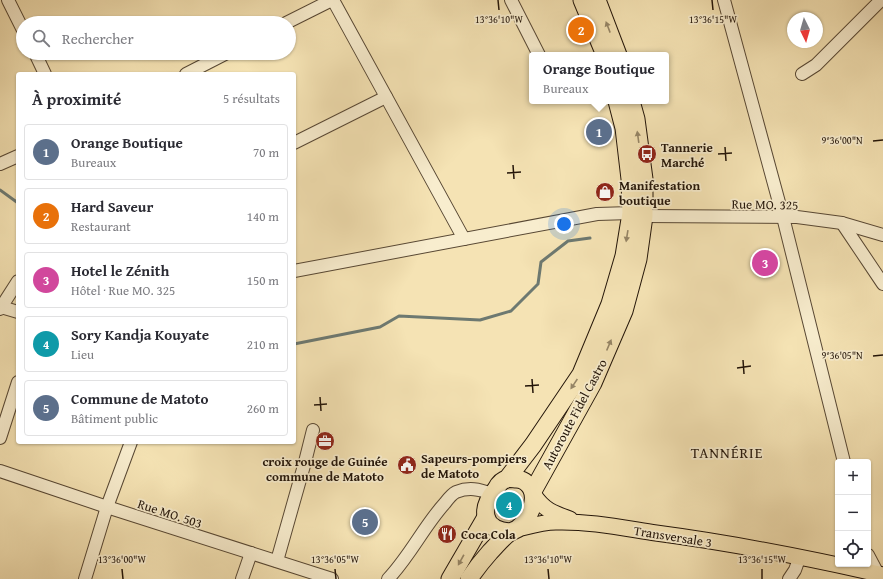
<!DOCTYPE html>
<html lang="fr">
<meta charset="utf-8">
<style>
body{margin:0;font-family:"Gentium Book Plus",serif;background:#f7f7f7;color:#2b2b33}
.controls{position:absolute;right:12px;bottom:12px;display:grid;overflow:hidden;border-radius:4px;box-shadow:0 1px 3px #0004}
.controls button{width:36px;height:36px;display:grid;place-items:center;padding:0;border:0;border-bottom:1px solid #e1e1e2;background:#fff;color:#2b2b33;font:20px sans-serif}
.compass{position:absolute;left:787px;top:12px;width:36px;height:36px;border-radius:50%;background:#fff;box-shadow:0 1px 3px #0004;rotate:175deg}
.you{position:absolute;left:564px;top:224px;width:14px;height:14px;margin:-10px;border:3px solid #fff;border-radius:50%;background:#1a73e8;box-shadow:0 0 0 6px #1a73e833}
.badge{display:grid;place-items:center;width:26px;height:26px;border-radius:50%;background:#8f2418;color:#fff;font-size:13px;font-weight:700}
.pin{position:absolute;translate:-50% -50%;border:2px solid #fff;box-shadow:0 1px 4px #0006}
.popup{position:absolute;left:529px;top:52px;width:140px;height:52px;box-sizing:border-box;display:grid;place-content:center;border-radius:4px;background:#fff;filter:drop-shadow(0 1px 3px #0005);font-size:13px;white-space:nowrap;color:#7c7c81}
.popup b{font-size:15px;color:#2b2b33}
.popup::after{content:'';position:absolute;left:50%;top:100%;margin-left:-8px;border:8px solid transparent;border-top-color:#fff}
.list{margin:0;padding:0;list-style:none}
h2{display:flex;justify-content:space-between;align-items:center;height:52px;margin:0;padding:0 16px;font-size:17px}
h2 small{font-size:13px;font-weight:400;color:#7c7c81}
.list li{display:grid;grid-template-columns:26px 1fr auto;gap:12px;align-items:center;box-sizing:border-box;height:56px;margin:0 8px 8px;padding:0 8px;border:1px solid #e1e1e2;border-radius:4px}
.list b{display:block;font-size:15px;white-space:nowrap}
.list p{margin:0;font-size:13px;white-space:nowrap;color:#7c7c81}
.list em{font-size:13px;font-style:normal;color:#7c7c81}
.icon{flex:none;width:22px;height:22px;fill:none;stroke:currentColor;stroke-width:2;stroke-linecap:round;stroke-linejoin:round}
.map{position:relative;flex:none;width:883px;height:579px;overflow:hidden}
.search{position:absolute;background:#fff;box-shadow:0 1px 3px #0004;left:16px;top:16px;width:280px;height:44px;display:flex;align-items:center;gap:10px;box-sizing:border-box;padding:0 14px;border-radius:22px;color:#7c7c81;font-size:15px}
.panel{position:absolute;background:#fff;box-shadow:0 1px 3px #0004;left:16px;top:72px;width:280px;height:372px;border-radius:4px}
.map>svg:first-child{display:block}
</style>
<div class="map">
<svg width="883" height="579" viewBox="0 0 883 579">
<rect width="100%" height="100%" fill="#f5e3b4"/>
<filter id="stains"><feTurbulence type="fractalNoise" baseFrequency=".005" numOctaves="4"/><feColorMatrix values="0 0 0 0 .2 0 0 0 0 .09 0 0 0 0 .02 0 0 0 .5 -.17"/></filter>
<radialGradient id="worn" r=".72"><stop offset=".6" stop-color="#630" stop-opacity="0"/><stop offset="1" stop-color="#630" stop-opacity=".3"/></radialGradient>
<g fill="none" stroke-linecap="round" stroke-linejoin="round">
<g stroke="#6d7971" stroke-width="3">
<path d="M0,190L18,203"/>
<path d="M294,344L380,327L399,316L480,320L511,311L538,284L541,262L568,241L590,238"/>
</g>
<defs>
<g id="minor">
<path d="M8,0L23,30"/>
<path d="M333,0L464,239"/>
<path d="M511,0L539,55"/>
<path d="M724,0L783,217L844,462"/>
<path d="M286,23L332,0"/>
<path d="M35,53L45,74"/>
<path d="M186,74L227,53"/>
<path d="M802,74L816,65L881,0"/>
<path d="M294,143L386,97"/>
<path d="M0,164L18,156"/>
<path d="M644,216L797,217L842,223L883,235"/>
<path d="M842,223L883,284"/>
<path d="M294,271L597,214L631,213"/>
<path d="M1,307L18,312"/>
<path d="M0,309L18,281"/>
<path d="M0,438L18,382"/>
<path d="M0,471L107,507L332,579"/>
<path d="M868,555L878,574L876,579"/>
<path d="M277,561L305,462L313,430"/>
<path d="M85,579L107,507L131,442"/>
<path d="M242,579L251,553"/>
<path d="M388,579C410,556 424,526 445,503C448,499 452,494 456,492C469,487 479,489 492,494"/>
<path d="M789,579L795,570L800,556"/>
</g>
<g id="major">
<path d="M534,495C544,510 553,513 570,519"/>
<path d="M518,529C530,526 543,522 556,522C589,521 623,528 656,533C732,543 808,558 883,575"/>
</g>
<g id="highway">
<path d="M582,0L605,55"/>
<path d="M597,0L618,55"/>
<path d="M507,479L533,445L581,374L610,304L624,256L631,213L630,179L624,128L617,101"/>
<path d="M533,491L593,383L624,311L638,259L644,216V179L636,119L631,101"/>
<path d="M450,579L486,517"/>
<path d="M469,579C475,570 482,561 490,552C496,546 502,538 509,533C512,531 515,530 517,529C528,521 538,501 531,488C528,483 522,479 516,479C514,479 509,478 507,479C502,480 498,485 496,489C480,509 481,529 510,532"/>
</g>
</defs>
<use href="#minor" stroke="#584834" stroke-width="14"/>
<use href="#major" stroke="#231509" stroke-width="17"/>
<use href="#highway" stroke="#231509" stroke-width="19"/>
<use href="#minor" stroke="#f8edce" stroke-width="12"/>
<use href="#major" stroke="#f5e3b4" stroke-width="15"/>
<use href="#highway" stroke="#f5e3b4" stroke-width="17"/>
</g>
<defs><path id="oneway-solid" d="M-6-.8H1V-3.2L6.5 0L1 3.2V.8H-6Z"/></defs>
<g fill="#968667">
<use href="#oneway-solid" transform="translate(608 27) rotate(-111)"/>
<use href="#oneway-solid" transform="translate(638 137) rotate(-98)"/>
<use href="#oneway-solid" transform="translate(627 236) rotate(99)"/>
<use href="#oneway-solid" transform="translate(609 345) rotate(-67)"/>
<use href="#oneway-solid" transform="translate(574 384) rotate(124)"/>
<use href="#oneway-solid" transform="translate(461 560) rotate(119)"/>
</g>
<path fill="none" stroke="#231509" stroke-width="1.5" d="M498,0L499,10M712,0L713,10M873,141L883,140M725,147L726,161M718,154L732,153M513,165L514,179M507,173L521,172M873,356L883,355M743,360L744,374M737,368L751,366M532,379L533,393M525,386L539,385M320,397L321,411M314,405L327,404M122,569L123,579M335,569L336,579M548,569L549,579M762,569V579"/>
<defs>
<symbol id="bus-disc" viewBox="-11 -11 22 22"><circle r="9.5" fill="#8f2418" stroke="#f8edce"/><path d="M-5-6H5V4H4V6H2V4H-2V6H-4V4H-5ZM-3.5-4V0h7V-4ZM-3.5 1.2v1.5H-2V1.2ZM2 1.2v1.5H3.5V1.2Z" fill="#fff"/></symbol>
<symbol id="shop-disc" viewBox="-11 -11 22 22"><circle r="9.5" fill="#8f2418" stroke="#f8edce"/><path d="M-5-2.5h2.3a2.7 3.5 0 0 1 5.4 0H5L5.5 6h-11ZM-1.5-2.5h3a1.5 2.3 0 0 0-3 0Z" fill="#fff"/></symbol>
<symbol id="office-disc" viewBox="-11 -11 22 22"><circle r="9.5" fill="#8f2418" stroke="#f8edce"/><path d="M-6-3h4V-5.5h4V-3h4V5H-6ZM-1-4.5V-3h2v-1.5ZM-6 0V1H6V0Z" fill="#fff"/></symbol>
<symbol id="civic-disc" viewBox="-11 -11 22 22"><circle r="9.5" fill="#8f2418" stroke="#f8edce"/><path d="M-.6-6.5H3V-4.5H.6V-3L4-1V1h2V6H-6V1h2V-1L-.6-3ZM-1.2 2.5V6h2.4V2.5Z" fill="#fff"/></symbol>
<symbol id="restaurant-disc" viewBox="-11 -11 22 22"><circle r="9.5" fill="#8f2418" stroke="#f8edce"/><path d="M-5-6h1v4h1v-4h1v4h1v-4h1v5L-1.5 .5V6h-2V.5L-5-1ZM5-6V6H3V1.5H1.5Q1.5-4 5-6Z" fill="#fff"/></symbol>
</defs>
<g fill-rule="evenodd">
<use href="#bus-disc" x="636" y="143" width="22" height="22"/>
<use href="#shop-disc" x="594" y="181" width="22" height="22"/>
<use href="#office-disc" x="314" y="430" width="22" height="22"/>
<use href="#civic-disc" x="396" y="454" width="22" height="22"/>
<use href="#restaurant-disc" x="436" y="523" width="22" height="22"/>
</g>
<g text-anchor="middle" stroke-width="3.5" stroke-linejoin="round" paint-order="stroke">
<g font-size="13" font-weight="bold" fill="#231509" stroke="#f8edce" text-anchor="start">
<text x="661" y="152">Tannerie<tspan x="661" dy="15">Marché</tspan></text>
<text x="619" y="190">Manifestation<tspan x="619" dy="15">boutique</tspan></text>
<text x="421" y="463">Sapeurs-pompiers<tspan x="421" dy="15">de Matoto</tspan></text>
<text x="325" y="466" text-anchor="middle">croix rouge de Guinée<tspan x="325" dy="15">commune de Matoto</tspan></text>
<text x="461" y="539">Coca Cola</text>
</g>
<g font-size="13" fill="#231509" stroke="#f8edce">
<text transform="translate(765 204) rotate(1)" y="5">Rue MO. 325</text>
<text transform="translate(574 414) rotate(-62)" y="5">Autoroute Fidel Castro</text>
<text transform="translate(170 513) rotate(18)" y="5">Rue MO. 503</text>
<text transform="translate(673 536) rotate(9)" y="5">Transversale 3</text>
</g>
<g font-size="15" letter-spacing="1" fill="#231509" stroke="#f8edce">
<text x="727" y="458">TANNÉRIE</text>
</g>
</g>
<g font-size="10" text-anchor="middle" fill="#231509" stroke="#f8edce" stroke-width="3.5" stroke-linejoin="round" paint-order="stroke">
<text x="499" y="23">13°36'10"W</text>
<text x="713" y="23">13°36'15"W</text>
<text x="842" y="144">9°36'00"N</text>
<text x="842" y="359">9°36'05"N</text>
<text x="122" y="563">13°36'00"W</text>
<text x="335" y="563">13°36'05"W</text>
<text x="548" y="563">13°36'10"W</text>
<text x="762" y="563">13°36'15"W</text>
</g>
<rect width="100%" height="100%" filter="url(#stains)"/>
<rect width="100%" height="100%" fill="url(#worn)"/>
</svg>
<div class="controls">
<button>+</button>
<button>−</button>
<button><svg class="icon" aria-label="locate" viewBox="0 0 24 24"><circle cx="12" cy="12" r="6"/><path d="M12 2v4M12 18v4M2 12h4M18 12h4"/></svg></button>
</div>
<svg class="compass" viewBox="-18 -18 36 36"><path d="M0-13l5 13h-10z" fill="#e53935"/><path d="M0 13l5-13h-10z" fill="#7c7c81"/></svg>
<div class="you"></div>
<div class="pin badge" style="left:599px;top:132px;background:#5c6f8a">1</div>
<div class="popup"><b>Orange Boutique</b>Bureaux</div>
<div class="pin badge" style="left:581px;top:30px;background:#e8710a">2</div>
<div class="pin badge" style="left:765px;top:263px;background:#d1479c">3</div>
<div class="pin badge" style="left:509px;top:505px;background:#0f9aa8">4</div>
<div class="pin badge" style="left:365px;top:522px;background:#5c6f8a">5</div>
<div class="search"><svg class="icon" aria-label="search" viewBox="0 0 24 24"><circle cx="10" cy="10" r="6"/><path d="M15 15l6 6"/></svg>Rechercher</div>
<section class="panel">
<h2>À proximité<small>5 résultats</small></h2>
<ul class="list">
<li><span class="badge" style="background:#5c6f8a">1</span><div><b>Orange Boutique</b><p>Bureaux</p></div><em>70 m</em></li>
<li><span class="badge" style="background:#e8710a">2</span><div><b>Hard Saveur</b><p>Restaurant</p></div><em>140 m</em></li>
<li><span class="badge" style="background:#d1479c">3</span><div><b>Hotel le Zénith</b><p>Hôtel · Rue MO. 325</p></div><em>150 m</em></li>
<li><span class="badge" style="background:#0f9aa8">4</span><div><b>Sory Kandja Kouyate</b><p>Lieu</p></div><em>210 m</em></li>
<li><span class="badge" style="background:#5c6f8a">5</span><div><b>Commune de Matoto</b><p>Bâtiment public</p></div><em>260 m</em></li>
</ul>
</section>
</div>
